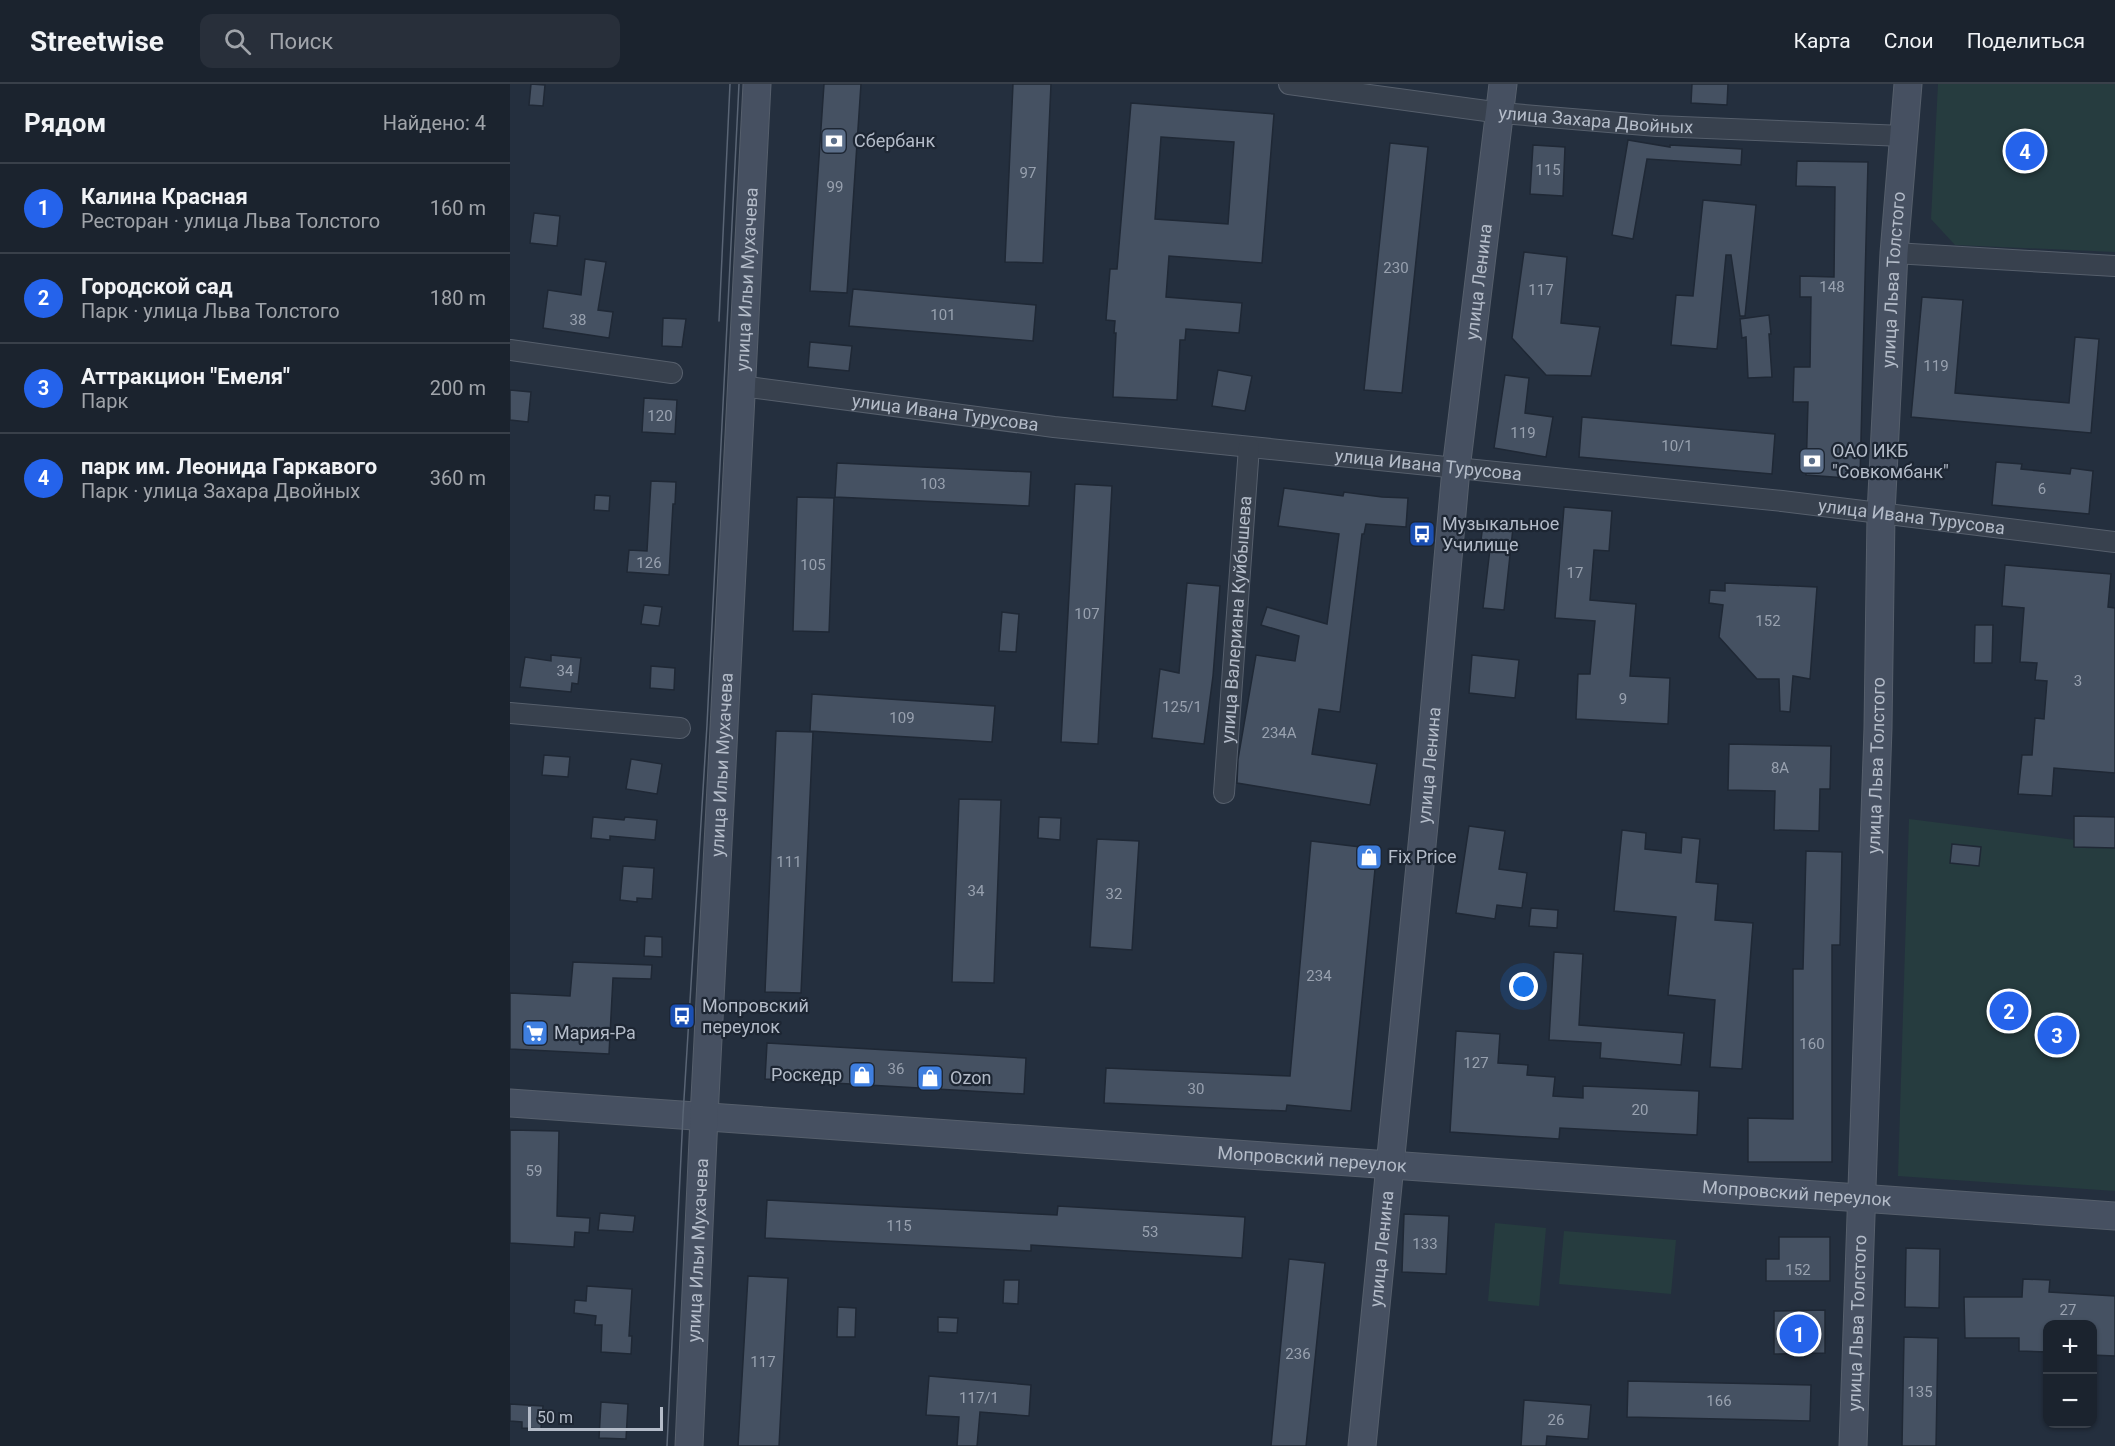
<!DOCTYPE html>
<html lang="ru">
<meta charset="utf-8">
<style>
body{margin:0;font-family:Roboto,sans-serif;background:#282f3a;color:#f1f3f6}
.controls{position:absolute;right:18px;bottom:18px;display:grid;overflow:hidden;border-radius:12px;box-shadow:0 2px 4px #0004}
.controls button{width:54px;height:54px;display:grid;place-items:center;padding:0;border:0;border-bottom:2px solid #39404a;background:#1b232e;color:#f1f3f6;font:30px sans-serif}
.scale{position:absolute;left:18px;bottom:15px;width:135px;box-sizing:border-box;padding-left:6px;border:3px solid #b4bcc9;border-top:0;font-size:16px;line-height:21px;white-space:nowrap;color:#b4bcc9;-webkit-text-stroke:4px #1d2633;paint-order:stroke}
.you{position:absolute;left:1014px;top:903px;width:21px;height:21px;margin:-15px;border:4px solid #fff;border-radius:50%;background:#1a73e8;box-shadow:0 0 0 9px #1a73e833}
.badge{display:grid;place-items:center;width:39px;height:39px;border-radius:50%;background:#2563eb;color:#fff;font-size:20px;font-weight:700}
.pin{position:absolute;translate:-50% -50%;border:3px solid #fff;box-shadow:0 2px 6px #0006}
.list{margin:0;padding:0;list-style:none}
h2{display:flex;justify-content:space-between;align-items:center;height:78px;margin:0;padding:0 24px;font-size:26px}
h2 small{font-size:20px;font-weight:400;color:#a0a4aa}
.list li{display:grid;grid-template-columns:39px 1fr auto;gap:18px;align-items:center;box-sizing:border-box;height:90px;padding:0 24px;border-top:2px solid #39404a}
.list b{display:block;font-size:22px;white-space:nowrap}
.list p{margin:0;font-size:20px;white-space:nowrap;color:#a0a4aa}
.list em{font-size:20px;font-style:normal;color:#a0a4aa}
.icon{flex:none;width:33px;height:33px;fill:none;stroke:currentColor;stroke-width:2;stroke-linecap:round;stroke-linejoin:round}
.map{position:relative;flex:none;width:1605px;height:1362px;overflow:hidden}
header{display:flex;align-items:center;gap:36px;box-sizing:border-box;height:84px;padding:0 30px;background:#1b232e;border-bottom:2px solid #39404a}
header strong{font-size:28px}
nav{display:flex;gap:33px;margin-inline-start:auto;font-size:21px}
.search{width:420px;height:54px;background:#282f3a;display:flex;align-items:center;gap:15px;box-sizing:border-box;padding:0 21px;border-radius:12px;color:#a0a4aa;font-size:22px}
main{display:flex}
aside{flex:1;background:#1b232e}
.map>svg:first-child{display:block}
</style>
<header>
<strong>Streetwise</strong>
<div class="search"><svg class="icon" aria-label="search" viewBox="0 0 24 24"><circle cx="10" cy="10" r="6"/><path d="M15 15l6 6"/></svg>Поиск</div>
<nav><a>Карта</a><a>Слои</a><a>Поделиться</a></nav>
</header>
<main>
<aside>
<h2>Рядом<small>Найдено: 4</small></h2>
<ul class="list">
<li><span class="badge">1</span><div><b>Калина Красная</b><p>Ресторан · улица Льва Толстого</p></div><em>160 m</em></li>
<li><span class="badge">2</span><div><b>Городской сад</b><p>Парк · улица Льва Толстого</p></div><em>180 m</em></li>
<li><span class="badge">3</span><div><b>Аттракцион &quot;Емеля&quot;</b><p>Парк</p></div><em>200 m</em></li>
<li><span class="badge">4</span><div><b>парк им. Леонида Гаркавого</b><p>Парк · улица Захара Двойных</p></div><em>360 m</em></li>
</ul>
</aside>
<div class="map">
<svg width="1605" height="1362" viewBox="0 0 1605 1362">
<rect width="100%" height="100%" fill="#242f3e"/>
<g fill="#263c3f">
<path d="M1428,0H1605V168L1445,161L1421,135Z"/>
<path d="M1399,735L1605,761V1107L1388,1092Z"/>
<path d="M985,1139L1036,1144L1029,1222L978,1217Z"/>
<path d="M1054,1147L1166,1156L1161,1210L1049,1200Z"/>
</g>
<g fill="#455162" stroke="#1f2835" stroke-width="1.5" fill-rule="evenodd">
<path d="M21,0L35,1L33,22L19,21Z"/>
<path d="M314,0H351L337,209L300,207Z"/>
<path d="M503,0H541L533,179L495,178Z"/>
<path d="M1182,0H1218L1217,21L1181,19Z"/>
<path d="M621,19L764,30L752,179L659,172L656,213L732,219L729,249L676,245L675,256H670L667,316L603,313L606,249H604L605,237L596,236L600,185H607ZM651,53L724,58L718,140L645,135Z"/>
<path d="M1118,56L1160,63V61L1232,65L1231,81L1137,75L1123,155L1102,151Z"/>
<path d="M880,59L918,63L892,309L854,306Z"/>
<path d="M1023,61L1055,63L1053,112L1020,110Z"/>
<path d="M1287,77L1358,78L1350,395L1296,391L1298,318H1283L1284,283H1300L1301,213H1290V192L1324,193L1325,103L1286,102Z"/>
<path d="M1193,116L1246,121L1235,232H1230L1221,171H1216L1207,265L1161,261L1166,211L1183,212Z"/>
<path d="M24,129L50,132L47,162L20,159Z"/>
<path d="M1014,168L1057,173L1051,239L1090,243L1081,292L1036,291L1002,254Z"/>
<path d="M75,175L96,178L88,226L103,228L99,254L33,244L38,206L71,211Z"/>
<path d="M343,205L526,221L523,257L339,242Z"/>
<path d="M1412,213L1453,216L1445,309L1559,319L1565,253L1589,255L1581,349L1401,333Z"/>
<path d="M1259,231L1261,250H1259L1262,293L1238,294L1236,253L1232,254L1230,235Z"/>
<path d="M153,234L176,235L172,263L152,262Z"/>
<path d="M300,258L342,262L339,287L298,283Z"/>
<path d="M708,286L742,292L735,327L702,322Z"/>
<path d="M995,291L1019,294L1015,329L1043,333L1036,373L984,364Z"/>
<path d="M0,306L21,308L18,338L0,336Z"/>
<path d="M134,314L167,316L165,350L132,348Z"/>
<path d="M1072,333L1265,350L1262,390L1069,373Z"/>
<path d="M1486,378L1512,380L1511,385L1560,390L1561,384L1583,387L1579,430L1482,421Z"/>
<path d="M327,379L521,388L519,422L325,413Z"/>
<path d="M141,397L166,398L165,420H163L159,491L117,488L119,466L137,467Z"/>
<path d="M565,400L602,402L588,660L551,658Z"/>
<path d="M774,404L833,412L834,408L872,413L898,414L896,443L856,440L854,450H852L830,628L809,625L802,670L867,680L860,721L727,699L728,675L746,571L785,577L789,552L751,541L757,523L817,540L829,450L768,442Z"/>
<path d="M85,411L100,412L99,427L84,426Z"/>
<path d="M287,413L324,414L319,548L283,547Z"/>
<path d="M1054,423L1102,427L1099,467L1084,466L1080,516L1126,520L1120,592L1160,594L1158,640L1066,635L1068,590H1080L1085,537L1045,534Z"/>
<path d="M973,440L1003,444L994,526L973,524L980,465L970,464Z"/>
<path d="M1495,481L1601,490L1598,523L1605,524V689L1544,684L1542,712L1508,710L1512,671H1522L1525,634L1534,635L1537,597L1525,596L1527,579L1510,578L1514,524L1492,522Z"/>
<path d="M677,499L710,502L703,592L694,660L642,654L650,585L669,589Z"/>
<path d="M1215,499L1307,503L1300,595L1283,592L1280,628L1270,627L1269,595H1247L1209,553L1213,521L1199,519L1200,506L1215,507Z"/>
<path d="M134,521L152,523L149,542L131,540Z"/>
<path d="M492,528L509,530L506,568L489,567Z"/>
<path d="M1465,541H1483L1482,579H1464Z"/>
<path d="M41,571L71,574L68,600L62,599L61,608L10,603L15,573L41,577Z"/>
<path d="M962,571L1009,576L1005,614L959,609Z"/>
<path d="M141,582L165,584L164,606L140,604Z"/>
<path d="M302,610L485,622L482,658L300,647Z"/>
<path d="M266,647L303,648L291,909L255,908Z"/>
<path d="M1219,660L1321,662L1320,705H1310L1309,747L1264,746L1265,707L1218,706Z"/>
<path d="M34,671L60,673L58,693L32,691Z"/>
<path d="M121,675L152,680L147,710L116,705Z"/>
<path d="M449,715L491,716L484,899L442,898Z"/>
<path d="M1564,732L1605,733V764L1564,763Z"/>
<path d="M83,733L114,736L115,733L147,736L145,756L100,752V756L81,754Z"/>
<path d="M529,733L551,734L550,756L528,754Z"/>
<path d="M959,742L995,747L989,785L1017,789L1012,824L987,821L985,835L946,829Z"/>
<path d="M1112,746L1136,749L1135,765L1171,769L1172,753L1190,755L1186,798L1208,800L1205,836L1243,839L1232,985L1200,983L1205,916L1158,911L1166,833L1104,827Z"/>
<path d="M587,755L629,757L622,866L580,863Z"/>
<path d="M801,757L867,765L841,1027L777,1021L776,1027L594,1019L596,984L780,992Z"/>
<path d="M1442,760L1471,763L1469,782L1440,779Z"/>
<path d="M1296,767L1332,768L1330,861H1322V1078H1238V1034L1283,1035V885H1293Z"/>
<path d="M113,782L144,784L142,815L127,814V818L110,816Z"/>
<path d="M1021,824L1048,826L1047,844L1019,842Z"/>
<path d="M135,852L152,853V873L134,872Z"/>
<path d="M1044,868L1073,870L1069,941L1174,949L1171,981L1090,974L1091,959L1039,956Z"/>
<path d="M63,878L142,881L141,895L103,894L99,970L0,965V909L60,912Z"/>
<path d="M946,947L990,950L988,979L1018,981L1017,991L1045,993L1043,1012L1073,1014V1002L1189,1007L1187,1051L1050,1044L1049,1055L940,1048Z"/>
<path d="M257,959L516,974L514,1010L255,995Z"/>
<path d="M0,1046L49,1047L47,1132L80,1134L79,1149L65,1148L64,1163L0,1159Z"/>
<path d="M257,1116L547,1131L548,1122L735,1133L732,1174L521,1161V1167L255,1154Z"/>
<path d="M90,1129L125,1132L123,1148L88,1146Z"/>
<path d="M894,1130L939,1132L936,1190L892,1188Z"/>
<path d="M1269,1153H1320V1197H1256V1175H1269Z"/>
<path d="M1396,1164L1430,1165L1429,1224L1395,1223Z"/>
<path d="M779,1175L815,1179L796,1362H761Z"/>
<path d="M238,1192L278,1194L269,1362H228Z"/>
<path d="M1513,1195L1540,1196L1539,1208L1605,1212V1272L1582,1271V1240H1538V1268L1509,1267V1254H1455L1454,1213H1512Z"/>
<path d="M494,1196H509L508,1220L493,1219Z"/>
<path d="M77,1202L122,1205L119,1252H122L121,1270L91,1268L92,1241H85L86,1232L64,1229L65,1216L76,1217Z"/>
<path d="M328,1223L346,1224L345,1253H327Z"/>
<path d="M1315,1226V1269L1264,1270V1227Z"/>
<path d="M428,1233L448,1234L447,1249L428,1248Z"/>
<path d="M1394,1253L1428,1254L1426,1362H1392Z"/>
<path d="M419,1292L521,1301L519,1332L470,1328L467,1362H447L449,1333L416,1331Z"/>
<path d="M1118,1297L1301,1301L1300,1337L1117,1333Z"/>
<path d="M1014,1316L1081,1321L1078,1355L1037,1352L1036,1362H1011Z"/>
<path d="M91,1318L118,1320L116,1355L89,1354Z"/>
<path d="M0,1320L33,1322L31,1345L12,1344V1338L0,1337Z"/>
</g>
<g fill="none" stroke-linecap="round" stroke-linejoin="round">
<defs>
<g id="street">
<path id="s1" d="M779,0L991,29L1147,42L1394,52"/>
<path d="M1384,169L1605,182"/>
<path d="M0,266L162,289"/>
<path id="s2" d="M231,302L544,343L1272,417L1605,458"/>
<path d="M0,629L170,644"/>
<path id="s3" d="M714,709L739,363"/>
</g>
<g id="secondary">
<path id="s4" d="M0,1019L1605,1132"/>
<path id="s5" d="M179,1362L194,1033L247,0"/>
<path id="s6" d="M852,1362L915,731L946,385L993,0"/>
<path id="s7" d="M1343,1362L1368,644L1371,430L1384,169L1398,0"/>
</g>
</defs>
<use href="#street" stroke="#565f6c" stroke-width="22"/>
<use href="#secondary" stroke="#565f6c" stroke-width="29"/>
<use href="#street" stroke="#38414e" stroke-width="20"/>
<use href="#secondary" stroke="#465061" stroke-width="27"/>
<g stroke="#5a6575" stroke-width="1.5">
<path d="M209,237L220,0"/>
<path d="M157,1362L173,1031L197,641L229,0"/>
</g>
</g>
<defs>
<symbol id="bank-square" viewBox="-11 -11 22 22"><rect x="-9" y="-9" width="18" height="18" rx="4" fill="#5c6f8a" stroke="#1d2633"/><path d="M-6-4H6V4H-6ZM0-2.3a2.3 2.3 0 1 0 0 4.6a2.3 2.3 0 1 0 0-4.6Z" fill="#fff"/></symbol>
<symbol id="bus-square" viewBox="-11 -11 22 22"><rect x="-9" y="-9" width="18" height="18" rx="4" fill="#1a4fb4" stroke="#1d2633"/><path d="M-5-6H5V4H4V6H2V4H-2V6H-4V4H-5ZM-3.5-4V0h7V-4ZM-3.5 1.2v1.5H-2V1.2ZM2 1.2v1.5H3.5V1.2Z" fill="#fff"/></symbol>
<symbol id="shop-square" viewBox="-11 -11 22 22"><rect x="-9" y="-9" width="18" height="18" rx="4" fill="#3f7fe0" stroke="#1d2633"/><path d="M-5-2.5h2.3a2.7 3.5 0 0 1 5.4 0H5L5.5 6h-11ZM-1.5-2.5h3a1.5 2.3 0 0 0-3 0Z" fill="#fff"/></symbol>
<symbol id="supermarket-square" viewBox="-11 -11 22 22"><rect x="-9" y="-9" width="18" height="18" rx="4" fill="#3f7fe0" stroke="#1d2633"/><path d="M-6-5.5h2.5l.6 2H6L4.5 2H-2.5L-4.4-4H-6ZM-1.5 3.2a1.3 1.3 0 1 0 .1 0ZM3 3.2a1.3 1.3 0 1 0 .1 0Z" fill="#fff"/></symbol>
</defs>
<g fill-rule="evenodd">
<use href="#bank-square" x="309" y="42" width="30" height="30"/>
<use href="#bank-square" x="1287" y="362" width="30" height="30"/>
<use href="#bus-square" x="897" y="435" width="30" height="30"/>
<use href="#shop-square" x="844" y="758" width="30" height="30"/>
<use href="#bus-square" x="157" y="917" width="30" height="30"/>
<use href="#supermarket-square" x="10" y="934" width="30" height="30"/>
<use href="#shop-square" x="337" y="976" width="30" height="30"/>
<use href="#shop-square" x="405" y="979" width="30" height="30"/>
</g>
<g text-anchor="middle" stroke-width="4.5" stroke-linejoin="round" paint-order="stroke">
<g font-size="15" fill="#98a1af">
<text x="1038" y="91">115</text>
<text x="518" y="94">97</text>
<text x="325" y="108">99</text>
<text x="886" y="189">230</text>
<text x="1322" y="208">148</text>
<text x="1031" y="211">117</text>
<text x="433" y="236">101</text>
<text x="68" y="241">38</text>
<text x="1426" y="287">119</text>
<text x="150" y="337">120</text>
<text x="1013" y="354">119</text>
<text x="1167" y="367">10/1</text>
<text x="423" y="405">103</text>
<text x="1532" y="410">6</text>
<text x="139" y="484">126</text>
<text x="303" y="486">105</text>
<text x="1065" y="494">17</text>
<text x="577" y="535">107</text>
<text x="1258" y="542">152</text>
<text x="55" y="592">34</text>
<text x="1568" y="602">3</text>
<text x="1113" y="620">9</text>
<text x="672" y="628">125/1</text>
<text x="392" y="639">109</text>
<text x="769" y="654">234А</text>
<text x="1270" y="689">8А</text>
<text x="279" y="783">111</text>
<text x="466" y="812">34</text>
<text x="604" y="815">32</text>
<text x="809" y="897">234</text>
<text x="1302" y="965">160</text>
<text x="966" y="984">127</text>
<text x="386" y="990">36</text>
<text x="686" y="1010">30</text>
<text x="1130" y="1031">20</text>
<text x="24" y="1092">59</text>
<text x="389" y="1147">115</text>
<text x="640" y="1153">53</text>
<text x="915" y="1165">133</text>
<text x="1288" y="1191">152</text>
<text x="1558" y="1231">27</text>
<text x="788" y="1275">236</text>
<text x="253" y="1283">117</text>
<text x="1410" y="1313">135</text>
<text x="469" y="1319">117/1</text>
<text x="1209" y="1322">166</text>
<text x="1046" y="1341">26</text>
</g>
<g font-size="18" fill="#b4bcc9" stroke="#1d2633">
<text dy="6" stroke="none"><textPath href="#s1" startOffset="309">улица Захара Двойных</textPath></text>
<text dy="6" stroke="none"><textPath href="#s7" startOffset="1167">улица Льва Толстого</textPath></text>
<text dy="6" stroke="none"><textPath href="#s5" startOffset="1168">улица Ильи Мухачева</textPath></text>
<text dy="6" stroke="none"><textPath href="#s6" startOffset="1170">улица Ленина</textPath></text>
<text dy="6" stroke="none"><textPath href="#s2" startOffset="206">улица Ивана Турусова</textPath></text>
<text dy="6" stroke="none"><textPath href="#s2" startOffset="692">улица Ивана Турусова</textPath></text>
<text dy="6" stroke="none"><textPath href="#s2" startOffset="1178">улица Ивана Турусова</textPath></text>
<text dy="6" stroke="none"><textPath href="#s3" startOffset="174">улица Валериана Куйбышева</textPath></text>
<text dy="6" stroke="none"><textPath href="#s5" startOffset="682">улица Ильи Мухачева</textPath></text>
<text dy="6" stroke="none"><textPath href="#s6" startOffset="684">улица Ленина</textPath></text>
<text dy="6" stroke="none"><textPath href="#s7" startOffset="681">улица Льва Толстого</textPath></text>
<text dy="6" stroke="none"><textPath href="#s4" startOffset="804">Мопровский переулок</textPath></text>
<text dy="6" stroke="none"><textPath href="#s4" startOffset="1290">Мопровский переулок</textPath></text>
<text dy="6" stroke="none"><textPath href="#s6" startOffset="198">улица Ленина</textPath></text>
<text dy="6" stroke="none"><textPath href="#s5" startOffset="196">улица Ильи Мухачева</textPath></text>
<text dy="6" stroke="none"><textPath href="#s7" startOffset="123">улица Льва Толстого</textPath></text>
</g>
<g font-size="18" fill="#b4bcc9" stroke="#1d2633" text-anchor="start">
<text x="344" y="63">Сбербанк</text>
<text x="1322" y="373">ОАО ИКБ<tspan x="1322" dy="21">"Совкомбанк"</tspan></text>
<text x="932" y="446">Музыкальное<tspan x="932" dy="21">Училище</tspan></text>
<text x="878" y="779">Fix Price</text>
<text x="192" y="928">Мопровский<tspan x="192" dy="21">переулок</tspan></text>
<text x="44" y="955">Мария-Ра</text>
<text x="332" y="997" text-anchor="end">Роскедр</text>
<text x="440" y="1000">Ozon</text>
</g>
</g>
</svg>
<div class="controls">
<button>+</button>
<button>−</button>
</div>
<div class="scale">50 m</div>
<div class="you"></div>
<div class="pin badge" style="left:1289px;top:1250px">1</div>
<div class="pin badge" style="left:1499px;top:927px">2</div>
<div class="pin badge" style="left:1547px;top:951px">3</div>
<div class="pin badge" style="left:1515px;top:67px">4</div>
</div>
</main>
